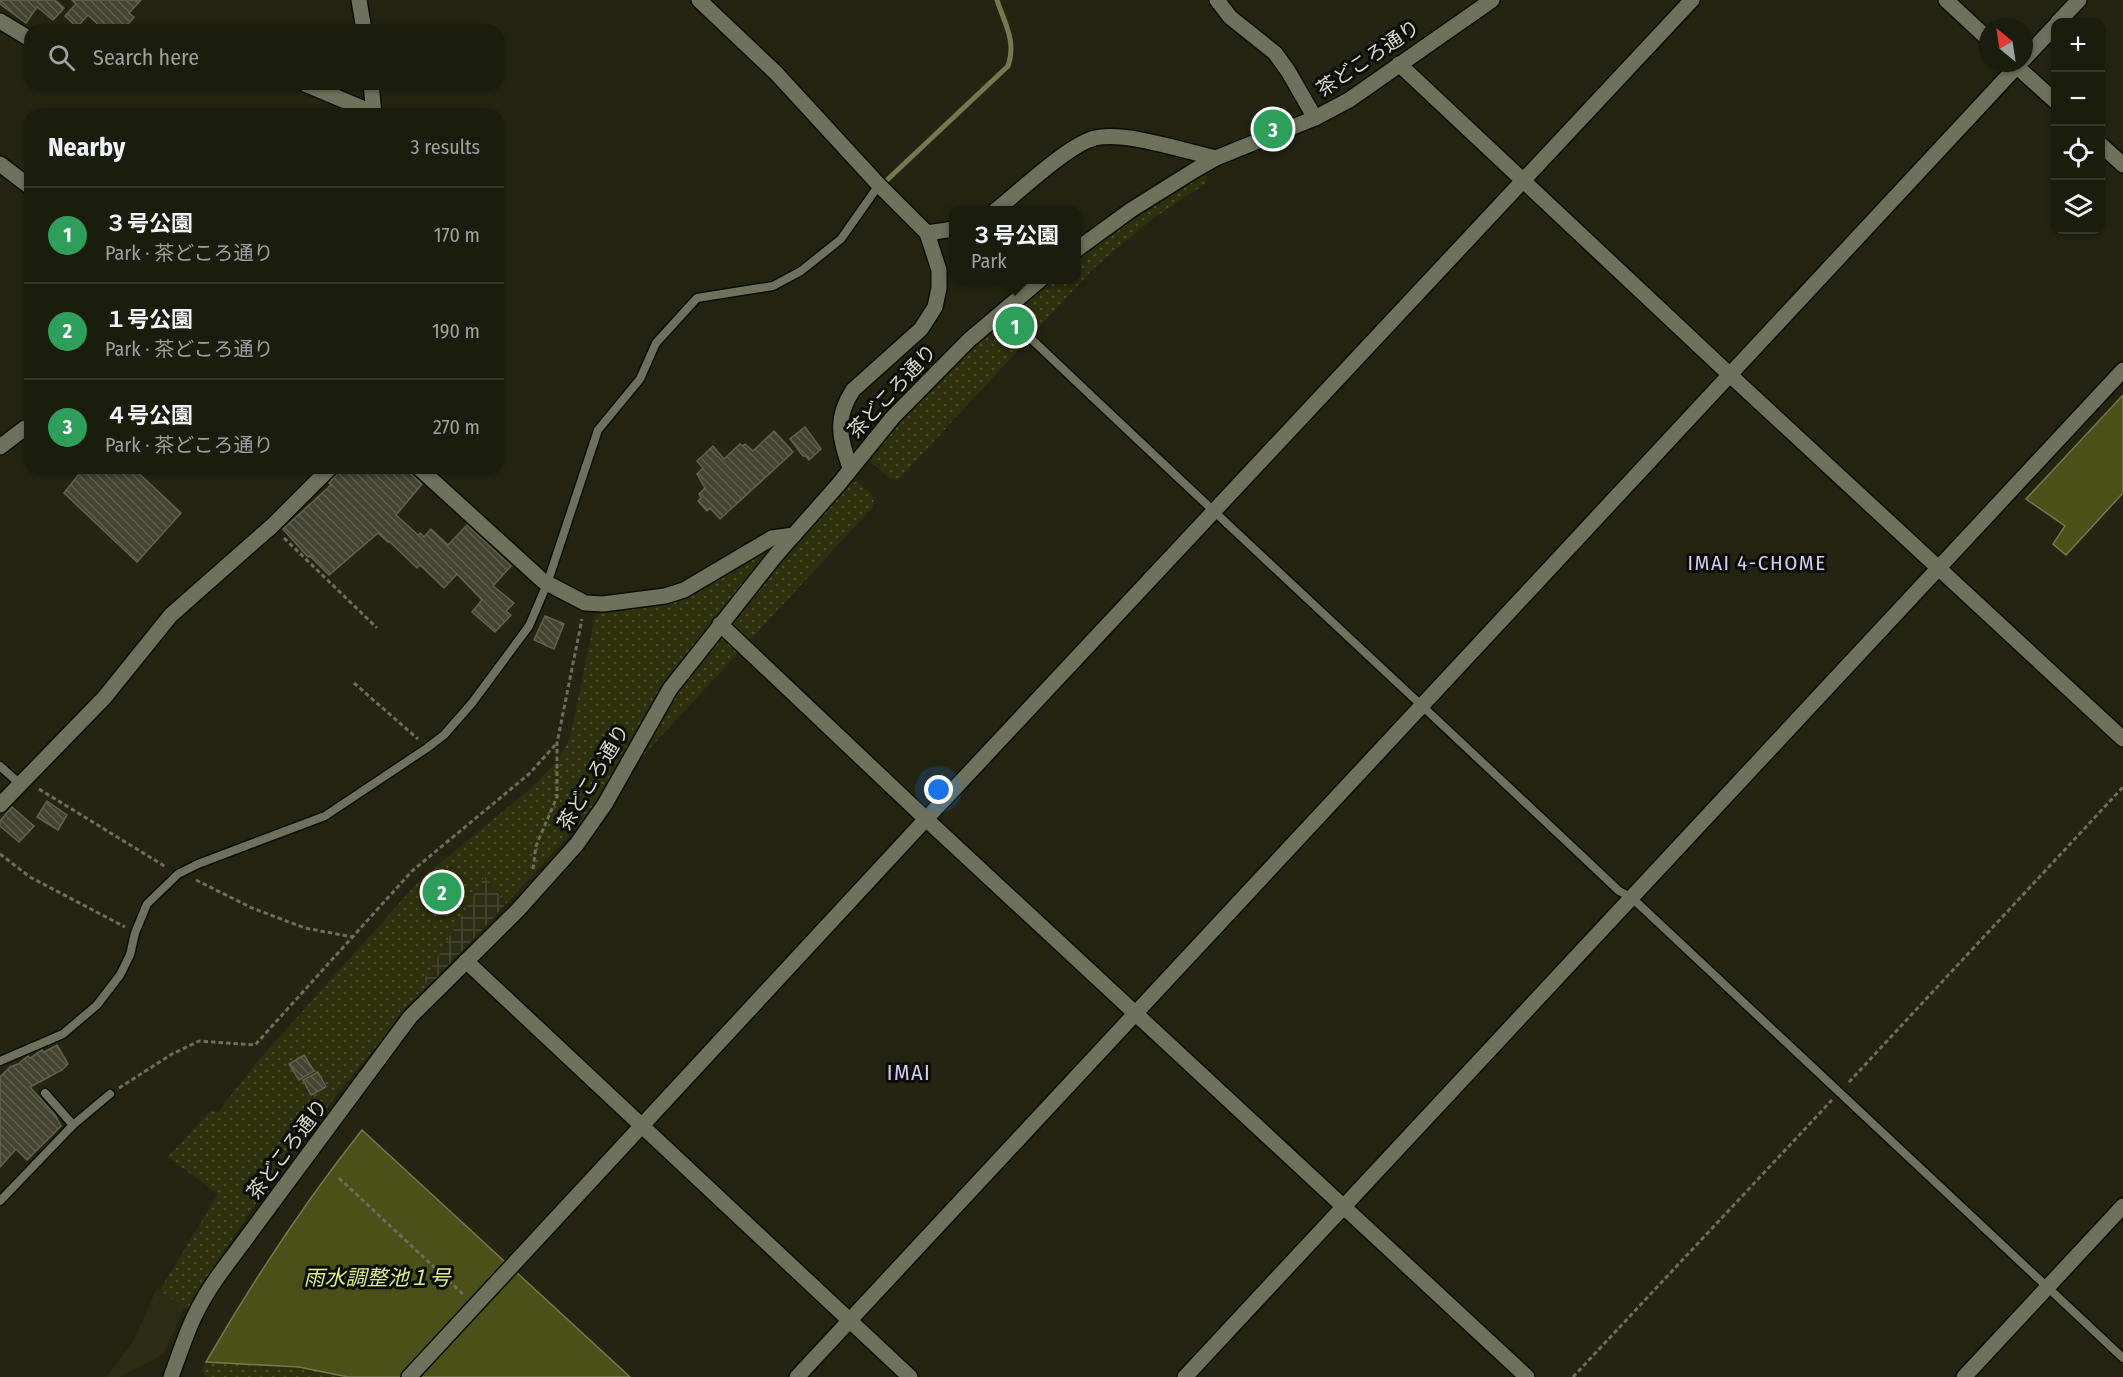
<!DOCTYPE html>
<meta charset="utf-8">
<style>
body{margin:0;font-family:"Fira Sans Condensed","Noto Sans JP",sans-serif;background:#27291c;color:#f1f3f6}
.controls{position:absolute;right:18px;top:18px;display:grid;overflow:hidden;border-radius:12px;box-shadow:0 2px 4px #0004}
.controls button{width:54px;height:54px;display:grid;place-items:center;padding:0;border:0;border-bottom:2px solid #383a2e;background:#1a1c0e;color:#f1f3f6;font:30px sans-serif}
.compass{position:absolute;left:1979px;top:18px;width:54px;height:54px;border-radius:50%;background:#1a1c0e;box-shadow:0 2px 4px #0004;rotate:330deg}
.you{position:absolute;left:939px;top:790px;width:21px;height:21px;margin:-15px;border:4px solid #fff;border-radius:50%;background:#1a73e8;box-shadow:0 0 0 9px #1a73e833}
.badge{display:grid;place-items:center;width:39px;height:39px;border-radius:50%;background:#0b8043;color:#fff;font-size:20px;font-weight:700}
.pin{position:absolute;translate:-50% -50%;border:3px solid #fff;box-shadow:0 2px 6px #0006}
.popup{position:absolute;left:949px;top:206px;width:132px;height:78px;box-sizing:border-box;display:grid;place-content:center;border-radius:12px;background:#1a1c0e;filter:drop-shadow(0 2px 4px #0005);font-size:20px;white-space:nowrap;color:#9fa19e}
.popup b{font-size:22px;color:#f1f3f6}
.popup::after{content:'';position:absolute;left:50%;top:100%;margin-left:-12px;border:12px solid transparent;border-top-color:#1a1c0e}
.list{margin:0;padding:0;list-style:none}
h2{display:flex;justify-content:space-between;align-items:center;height:78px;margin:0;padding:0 24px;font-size:26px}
h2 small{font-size:20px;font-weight:400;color:#9fa19e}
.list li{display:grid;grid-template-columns:39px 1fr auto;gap:18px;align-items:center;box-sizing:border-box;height:96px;padding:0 24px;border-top:2px solid #383a2e}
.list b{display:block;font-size:22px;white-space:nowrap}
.list p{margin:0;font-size:20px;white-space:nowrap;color:#9fa19e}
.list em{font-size:20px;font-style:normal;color:#9fa19e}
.icon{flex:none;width:33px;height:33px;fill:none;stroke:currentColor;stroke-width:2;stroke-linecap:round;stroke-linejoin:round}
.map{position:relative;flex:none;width:2123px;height:1377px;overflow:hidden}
.search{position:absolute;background:#1a1c0e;box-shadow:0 2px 4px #0004;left:24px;top:24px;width:480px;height:66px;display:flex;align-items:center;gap:15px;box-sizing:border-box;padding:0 21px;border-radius:18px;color:#9fa19e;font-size:22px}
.panel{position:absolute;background:#1a1c0e;box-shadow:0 2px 4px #0004;left:24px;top:108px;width:480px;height:366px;border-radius:18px}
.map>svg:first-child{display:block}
</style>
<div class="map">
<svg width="2123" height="1377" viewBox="0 0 2123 1377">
<defs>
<pattern id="industrial-grid" width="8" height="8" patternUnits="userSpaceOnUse" patternTransform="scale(1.5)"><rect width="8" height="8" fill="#2a2d13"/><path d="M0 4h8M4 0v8" fill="none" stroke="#484b34"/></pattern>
<pattern id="green-dots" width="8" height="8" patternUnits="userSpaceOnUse" patternTransform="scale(1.5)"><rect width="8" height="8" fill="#2d300c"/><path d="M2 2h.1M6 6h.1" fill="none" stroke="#4b4d2e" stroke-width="1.8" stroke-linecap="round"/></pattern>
<pattern id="building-back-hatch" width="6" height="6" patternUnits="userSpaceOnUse" patternTransform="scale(1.5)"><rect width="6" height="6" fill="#424430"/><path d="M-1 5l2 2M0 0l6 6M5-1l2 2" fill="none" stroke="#5d5e4d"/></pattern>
</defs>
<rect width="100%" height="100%" fill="#232512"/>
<path fill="#2a2d13" d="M157,1288L184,1308L164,1354L120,1377H106L133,1342Z"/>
<path fill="url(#industrial-grid)" d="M485,876L506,904L430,985L422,982Z"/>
<g fill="url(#green-dots)">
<path d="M1198,174L1207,175L1205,184L1152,219L1095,267L898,480L889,478L871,462L872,451L967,348L1047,280H1076L1077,255Z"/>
<path d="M846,481L858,482L874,497L873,507L506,904L485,876L423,982L430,985C340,1085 258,1192 188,1309L184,1308L160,1290L218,1194L168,1157L211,1110L218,1112L259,1060L420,880L536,784L559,759L570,738L595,616C622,600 661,610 692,595L808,525Z"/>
<path d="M206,1362L299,1367L348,1377H206L202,1370Z"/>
</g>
<g fill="#4b5019" stroke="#75794f" stroke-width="1.5">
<path d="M2123,395V493L2066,555L2053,544L2065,526L2026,499Z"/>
<path d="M362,1130L630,1377H348L299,1367L206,1362C253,1281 304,1203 362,1130Z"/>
</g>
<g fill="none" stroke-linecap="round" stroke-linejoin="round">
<path stroke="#75794f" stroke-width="5" d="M887,180L1008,66C1017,42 1004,22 997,0"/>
</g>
<g fill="url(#building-back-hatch)" stroke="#60634d" stroke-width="1.5">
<path d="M0,0H55L64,8L53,20L37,7L26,23L0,4Z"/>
<path d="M72,0H141L129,13L134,17L123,30H104L88,15L77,27L65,16L76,4Z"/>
<path d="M805,427L821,449L809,460L806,456H803L790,439Z"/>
<path d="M774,431L793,452L720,519L710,508L707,511L698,501L701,498L699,494L705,488L697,474L703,468L697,461L713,446L724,459L740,444L743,446L745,444L753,451Z"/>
<path d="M84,468H133L181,513L137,562L64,493Z"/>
<path d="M342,468H406L422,484L396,515L418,535L420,533L424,537L431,529L448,545L467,525L511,566L493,586L514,603L506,611L511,615L495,632L472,612L482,600L457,574L444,588L420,565L417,568L389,541L388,542L378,533L329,575L310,556L308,557L283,529L331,485L329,483Z"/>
<path d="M545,616L564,624L554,649L534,640Z"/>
<path d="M47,801L67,815L58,830L37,817Z"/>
<path d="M12,807L34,826L19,842L0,826V821Z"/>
<path d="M57,1045L68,1064L62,1070L30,1087L55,1115L61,1126L27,1160L16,1149L0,1167V1077L10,1067L18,1064L28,1056L30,1058L42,1050L44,1052Z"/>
<path d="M304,1055L314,1071L299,1080L289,1064Z"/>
<path d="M318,1072L326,1087L311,1095L303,1080Z"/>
</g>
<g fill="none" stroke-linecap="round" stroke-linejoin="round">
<defs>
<g id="service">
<path d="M1002,311C1206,506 1414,697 1619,891L1631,897L2123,1358"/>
<path d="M0,766L20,784"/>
<path d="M0,1061L63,1034L97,1005L120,975L130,955L135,933L147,904L178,874L198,864L325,816L427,748L444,735L472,703L529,626L547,584L598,430L640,379L656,343L697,298L773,286L801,271L841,239L879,185"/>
<path d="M45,1093L73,1125"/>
<path d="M0,1201L73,1125L110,1094"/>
</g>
<g id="minor">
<path d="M359,0L364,30"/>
<path d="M699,0L776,73L879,185L927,233L939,270V288L935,307L921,329L853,390C834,419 840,438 850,468"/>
<path d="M1217,0L1230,17L1275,53L1288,71L1315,118"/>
<path d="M1946,0L1988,39"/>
<path d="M0,21L30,39"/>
<path d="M2058,22L2079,0"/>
<path d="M2024,59L2056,25"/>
<path d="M2013,63L2056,102"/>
<path d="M1399,64L1729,374L2123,739"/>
<path d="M305,84L374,113"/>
<path d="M371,84L374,114"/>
<path d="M2100,144L2123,165"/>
<path d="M0,164L30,187"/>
<path d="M996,210C1019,192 1069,144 1095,138C1125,131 1185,151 1216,158"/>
<path d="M927,233L954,229"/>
<path d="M0,447L25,428"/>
<path d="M419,468L543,581L585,603L603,604L665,596L684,590L772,538L794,535"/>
<path d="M720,624L926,819L1527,1377"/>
<path d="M0,805L104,698L171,615L272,526L330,468"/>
<path d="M466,961L910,1377"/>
<path d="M409,1377L926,819L1692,0"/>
<path d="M797,1377L2020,63"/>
<path d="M1185,1377L2123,370"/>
<path d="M1964,1377L2123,1206"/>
</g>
<g id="tertiary">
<path d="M1076,250L1131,210L1195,170L1216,158L1315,118L1349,100L1492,0"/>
<path d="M171,1377C186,1336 193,1311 219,1275L410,1017L518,910L577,844L605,804L670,689L776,555L838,485L893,417L969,340L1040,280"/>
</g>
</defs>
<use href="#service" stroke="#0c0e01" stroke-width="11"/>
<use href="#minor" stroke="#0c0e01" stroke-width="18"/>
<use href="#tertiary" stroke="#0c0e01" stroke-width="18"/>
<g stroke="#6c6e5e" stroke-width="3" stroke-dasharray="4.5 3" stroke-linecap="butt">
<path d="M284,538L377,628"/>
<path d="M354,683L418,739"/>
<path d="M39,789L166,867"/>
<path d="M0,854L30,877L125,927"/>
<path d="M533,869L536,846L557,797V743L582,619"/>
<path d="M196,880L252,908L305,928L353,937"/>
<path d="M1849,1082L2123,787"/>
<path d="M119,1088L172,1054L199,1041L255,1045L412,871L529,774L557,743"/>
<path d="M339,1178L465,1296"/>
<path d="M1573,1377L1832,1100"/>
</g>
<use href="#service" stroke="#6e725c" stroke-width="8"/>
<use href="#minor" stroke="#6e725c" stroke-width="15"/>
<use href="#tertiary" stroke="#6e725c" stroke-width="15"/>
</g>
<g text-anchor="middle" stroke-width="6" stroke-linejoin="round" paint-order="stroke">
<g font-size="20" fill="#d7d9cd" stroke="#0c0d06">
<text transform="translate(1368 58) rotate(-34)" y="7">茶どころ通り</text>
<text transform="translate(892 391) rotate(-47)" y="7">茶どころ通り</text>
<text transform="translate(593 777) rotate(-59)" y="7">茶どころ通り</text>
<text transform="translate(287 1149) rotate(-53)" y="7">茶どころ通り</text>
</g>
<g font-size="21" letter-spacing="1.5" fill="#d2c9f4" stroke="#0c0d06">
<text x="1757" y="570">IMAI 4-CHOME</text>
</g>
<g font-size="21" font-style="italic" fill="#e1ec88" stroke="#0c0d06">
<text x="377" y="1285">雨水調整池１号</text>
</g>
<g font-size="22" letter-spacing="1.5" fill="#d2c9f4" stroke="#0c0d06">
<text x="909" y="1080">IMAI</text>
</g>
</g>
</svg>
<div class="controls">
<button>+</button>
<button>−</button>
<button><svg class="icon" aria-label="locate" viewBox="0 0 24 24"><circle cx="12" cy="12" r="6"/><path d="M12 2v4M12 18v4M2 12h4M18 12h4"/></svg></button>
<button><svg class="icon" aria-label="layers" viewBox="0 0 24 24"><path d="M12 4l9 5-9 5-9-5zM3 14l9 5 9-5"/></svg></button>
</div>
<svg class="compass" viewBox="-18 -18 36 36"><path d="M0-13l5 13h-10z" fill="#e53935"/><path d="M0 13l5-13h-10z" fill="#9fa19e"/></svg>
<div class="you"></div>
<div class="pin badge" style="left:1015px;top:326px;background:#2e9e5b">1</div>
<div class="popup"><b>３号公園</b>Park</div>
<div class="pin badge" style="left:442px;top:892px;background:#2e9e5b">2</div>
<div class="pin badge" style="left:1273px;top:129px;background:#2e9e5b">3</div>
<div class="search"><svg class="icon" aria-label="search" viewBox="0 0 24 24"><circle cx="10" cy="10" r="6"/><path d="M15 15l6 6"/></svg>Search here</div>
<section class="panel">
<h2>Nearby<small>3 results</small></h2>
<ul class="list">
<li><span class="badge" style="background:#2e9e5b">1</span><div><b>３号公園</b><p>Park · 茶どころ通り</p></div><em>170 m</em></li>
<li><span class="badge" style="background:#2e9e5b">2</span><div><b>１号公園</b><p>Park · 茶どころ通り</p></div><em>190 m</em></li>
<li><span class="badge" style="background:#2e9e5b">3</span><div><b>４号公園</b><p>Park · 茶どころ通り</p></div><em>270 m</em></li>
</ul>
</section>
</div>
